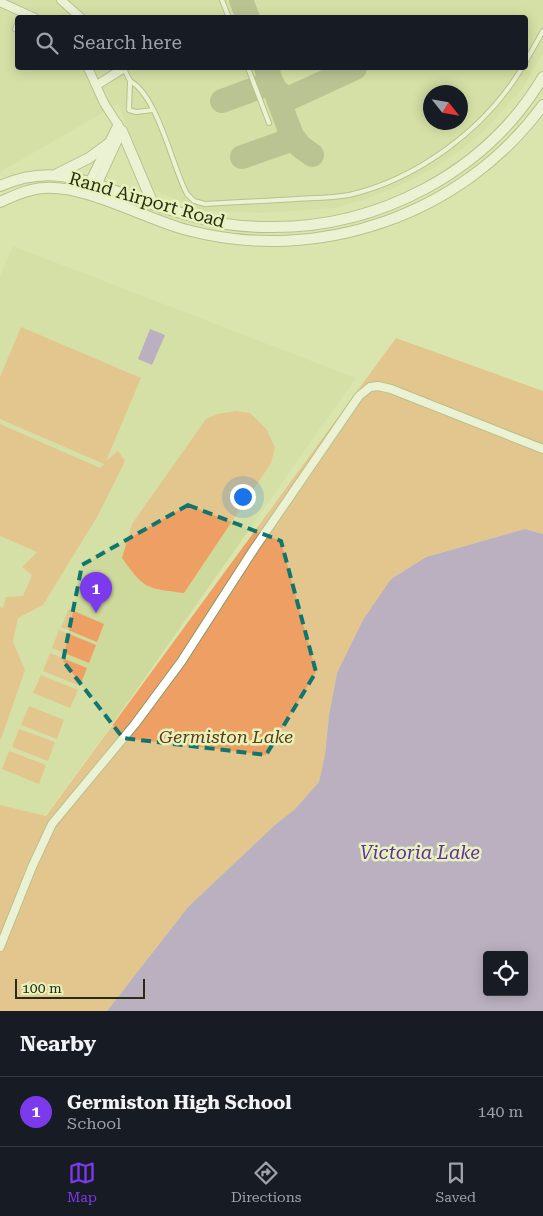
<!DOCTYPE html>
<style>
body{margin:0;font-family:"Roboto Serif",serif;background:#20242c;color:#f1f3f6}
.controls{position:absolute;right:15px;bottom:15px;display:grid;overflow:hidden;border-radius:5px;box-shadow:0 2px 12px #0003}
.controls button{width:45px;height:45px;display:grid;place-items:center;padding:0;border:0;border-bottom:1px solid #363941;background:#171b24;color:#f1f3f6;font:25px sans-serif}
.compass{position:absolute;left:423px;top:85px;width:45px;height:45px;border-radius:50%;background:#171b24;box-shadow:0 2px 12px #0003;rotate:121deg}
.scale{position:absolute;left:15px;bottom:12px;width:130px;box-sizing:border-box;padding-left:5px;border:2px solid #282c17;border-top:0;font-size:14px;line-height:18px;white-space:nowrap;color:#282c17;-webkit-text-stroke:4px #e7f2bb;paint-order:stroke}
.you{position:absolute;left:242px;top:496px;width:18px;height:18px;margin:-12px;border:4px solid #fff;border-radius:50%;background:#1a73e8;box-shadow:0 0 0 8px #1a73e833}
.badge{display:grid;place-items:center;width:32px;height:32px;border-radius:50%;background:#7c3aed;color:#fff;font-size:16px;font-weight:700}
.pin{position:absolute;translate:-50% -41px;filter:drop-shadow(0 1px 2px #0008)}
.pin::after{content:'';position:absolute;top:26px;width:18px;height:15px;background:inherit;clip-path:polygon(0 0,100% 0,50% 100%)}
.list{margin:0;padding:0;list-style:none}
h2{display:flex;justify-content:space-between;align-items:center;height:65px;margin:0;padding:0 20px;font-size:21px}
h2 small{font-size:16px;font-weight:400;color:#9ea1a6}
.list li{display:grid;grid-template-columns:32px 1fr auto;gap:15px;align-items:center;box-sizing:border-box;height:70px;padding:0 20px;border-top:1px solid #363941}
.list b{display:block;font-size:19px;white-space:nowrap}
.list p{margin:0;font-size:16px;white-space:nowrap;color:#9ea1a6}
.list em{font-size:16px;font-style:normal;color:#9ea1a6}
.icon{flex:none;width:28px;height:28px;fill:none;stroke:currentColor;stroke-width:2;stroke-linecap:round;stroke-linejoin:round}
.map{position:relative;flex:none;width:543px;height:1011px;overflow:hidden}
.search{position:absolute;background:#171b24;box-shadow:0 2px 12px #0003;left:15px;right:15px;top:15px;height:55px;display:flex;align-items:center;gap:12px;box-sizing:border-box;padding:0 18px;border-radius:5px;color:#9ea1a6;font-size:19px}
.sheet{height:135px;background:#171b24}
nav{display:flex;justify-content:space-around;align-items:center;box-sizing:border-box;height:70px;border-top:1px solid #363941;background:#171b24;font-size:14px;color:#9ea1a6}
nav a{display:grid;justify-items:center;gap:2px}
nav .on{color:#7c3aed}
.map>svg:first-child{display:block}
</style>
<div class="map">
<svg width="543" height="1011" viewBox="0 0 543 1011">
<rect width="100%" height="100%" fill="#dae5ae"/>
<g fill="#ced99c" fill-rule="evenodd">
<path d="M0,0H543V53L522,89L484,131L461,150L432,169L407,182L367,199L335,208L263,213L203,211L154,190L149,182L118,104L0,172ZM18,18H526V68H18ZM430,92H460V122H430Z"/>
<path d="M13,246L356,378L113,723L45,816L0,805V276Z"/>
</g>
<g fill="#eea064">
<path d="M21,327L141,378L106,461L118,451L125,461L97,517L43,605L18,618L13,642L25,670L1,739L0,738V607L3,608L6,597L23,596L32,575L22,567L37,552L0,536V424L100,468L104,464L0,419V377Z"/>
<path d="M396,338L543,391V534L525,529L426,557L391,579L337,673L329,715L325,754L319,782L294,810L277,823L188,907L107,1011H0V805L46,816Z"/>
<path d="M236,411L250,413L267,430L275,448L271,463L184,593C146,588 145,590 122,558L132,524L206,419L218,414Z"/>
<path d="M69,609L104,624L97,642L61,627Z"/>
<path d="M59,630L96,645L89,663L52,648Z"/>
<path d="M50,653L87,668L80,686L43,671Z"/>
<path d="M41,675L78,690L70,708L33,693Z"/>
<path d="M29,706L64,720L57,739L21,725Z"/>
<path d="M19,729L55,742L48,761L12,747Z"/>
<path d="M9,751L46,765L39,784L2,769Z"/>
</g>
<g fill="#9270d6" fill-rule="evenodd">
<path d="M150,329L165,335L152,365L138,359Z"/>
<path d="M525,529L543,534V1011H107L188,907L277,823L294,810L319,782L325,754L329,715L337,673L363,620L391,579L426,557ZM487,955H524V992H487Z"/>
</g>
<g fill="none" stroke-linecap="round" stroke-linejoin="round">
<g stroke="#939c72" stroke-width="24">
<path d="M241,0L248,18"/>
<path d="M266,68C271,80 274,96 290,98L355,68"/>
<path d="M274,88L292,136L300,146L312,155"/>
<path d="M222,101L263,86L268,82L269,74"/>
<path d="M242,157L285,142L289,136V128"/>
</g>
<defs>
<g id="service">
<path d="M222,0L229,18"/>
<path d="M15,29L18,22"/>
<path d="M526,61L543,31"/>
<path d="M248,68L269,123"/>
<path d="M124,69L130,81L129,110L136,112L153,110"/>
<path d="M130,81C158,96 172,166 187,194L194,201L205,204C235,202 266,201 296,199C313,198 332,198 349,195C418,179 485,129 522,68"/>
</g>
<g id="minor">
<path d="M61,0L81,18"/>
<path d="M0,2L35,18"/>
<path d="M88,68L104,103L122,131L92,196"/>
<path d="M97,85L124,68"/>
<path d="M87,187L118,124"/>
<path d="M0,947L32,867L52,824L135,724L181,662L254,549L359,396L370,387L378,386L391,389L543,449"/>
</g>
<g id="tertiary">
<path d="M122,131L153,204"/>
<path d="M57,174L89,158L108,144"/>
<path d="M0,186C51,163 86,181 135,198C157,206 180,213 203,219C224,225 246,227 267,227C377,229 486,173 543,77"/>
<path d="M0,202C14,196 28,189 43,188C85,184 145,219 187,230C318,265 463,215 543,105"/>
</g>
</defs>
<use href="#service" stroke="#8b9561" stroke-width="6"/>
<use href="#minor" stroke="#8b9561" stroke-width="10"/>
<use href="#tertiary" stroke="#8b9561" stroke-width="12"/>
<use href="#service" stroke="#fff" stroke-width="4"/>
<use href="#minor" stroke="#fff" stroke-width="8"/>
<use href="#tertiary" stroke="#fff" stroke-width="10"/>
</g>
<path d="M0 0H543V1011H0ZM188,505L281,541L316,672L266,755L123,738L63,661L82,565Z" fill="#dae5ae" fill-opacity=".55" fill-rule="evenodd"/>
<path fill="none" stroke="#0f766e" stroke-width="4" stroke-dasharray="10 6" stroke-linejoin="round" d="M188,505L281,541L316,672L266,755L123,738L63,661L82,565Z"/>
<g text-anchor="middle" stroke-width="5" stroke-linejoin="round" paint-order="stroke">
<g font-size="18" fill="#282c17" stroke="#e7f2bb">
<text transform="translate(147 200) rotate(16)" y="6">Rand Airport Road</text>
</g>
<g font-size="18" font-style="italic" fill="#613a1a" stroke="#e7f2bb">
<text x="226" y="743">Germiston Lake</text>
</g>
<g font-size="19" font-style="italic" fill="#602ea7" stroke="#e7f2bb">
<text x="420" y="859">Victoria Lake</text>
</g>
</g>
</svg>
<div class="controls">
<button><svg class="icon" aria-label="locate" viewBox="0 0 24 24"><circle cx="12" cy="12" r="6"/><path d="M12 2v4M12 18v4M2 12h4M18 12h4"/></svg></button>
</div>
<svg class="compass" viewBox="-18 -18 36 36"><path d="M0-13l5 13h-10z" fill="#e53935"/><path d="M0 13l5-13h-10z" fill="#9ea1a6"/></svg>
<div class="scale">100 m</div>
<div class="you"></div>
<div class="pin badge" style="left:96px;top:613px">1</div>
<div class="search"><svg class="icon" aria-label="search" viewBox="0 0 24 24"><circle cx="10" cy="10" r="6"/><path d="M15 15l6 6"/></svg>Search here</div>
</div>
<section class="sheet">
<h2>Nearby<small></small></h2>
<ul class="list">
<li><span class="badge">1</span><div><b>Germiston High School</b><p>School</p></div><em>140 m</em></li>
</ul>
</section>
<nav>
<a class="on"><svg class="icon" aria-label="map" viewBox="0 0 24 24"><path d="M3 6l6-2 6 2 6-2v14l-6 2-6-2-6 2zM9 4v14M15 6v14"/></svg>Map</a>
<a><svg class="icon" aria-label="directions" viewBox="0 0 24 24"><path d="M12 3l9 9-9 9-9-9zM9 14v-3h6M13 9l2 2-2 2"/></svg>Directions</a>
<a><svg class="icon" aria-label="saved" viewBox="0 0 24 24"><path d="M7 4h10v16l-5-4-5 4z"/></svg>Saved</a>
</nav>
